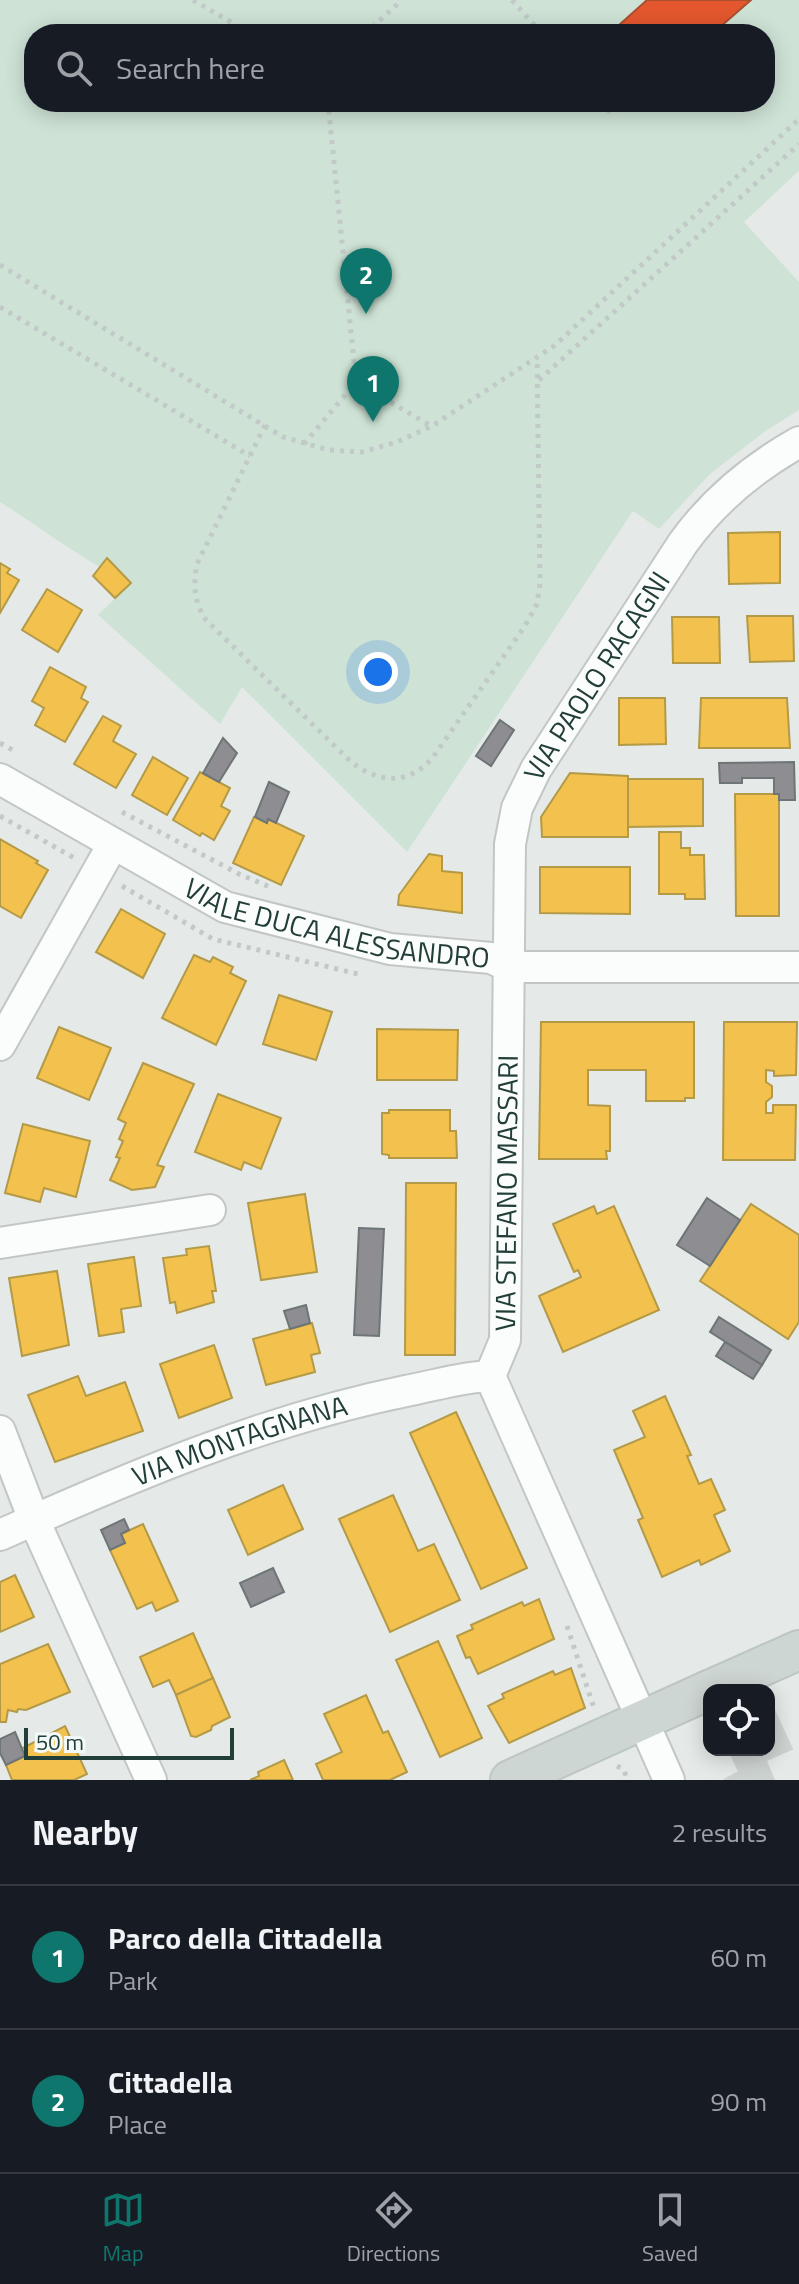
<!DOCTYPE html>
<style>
body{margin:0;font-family:"Titillium Web",sans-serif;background:#20242c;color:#f1f3f6}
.controls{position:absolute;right:24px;bottom:24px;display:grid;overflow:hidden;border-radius:16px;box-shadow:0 4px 20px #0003}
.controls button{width:72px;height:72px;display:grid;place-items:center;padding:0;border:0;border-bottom:2px solid #363941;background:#171b24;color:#f1f3f6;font:40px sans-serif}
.scale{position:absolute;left:24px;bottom:20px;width:210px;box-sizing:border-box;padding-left:8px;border:4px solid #223e38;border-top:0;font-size:22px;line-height:28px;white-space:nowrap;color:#223e38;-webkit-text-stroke:6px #f3f9f6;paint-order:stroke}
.you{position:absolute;left:378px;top:672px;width:28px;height:28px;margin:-20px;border:6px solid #fff;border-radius:50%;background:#1a73e8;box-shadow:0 0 0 12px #1a73e833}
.badge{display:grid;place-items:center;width:52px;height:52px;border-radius:50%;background:#0f766e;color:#fff;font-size:26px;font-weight:700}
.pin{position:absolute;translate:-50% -66px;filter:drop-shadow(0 2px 4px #0008)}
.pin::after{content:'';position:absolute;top:42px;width:28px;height:24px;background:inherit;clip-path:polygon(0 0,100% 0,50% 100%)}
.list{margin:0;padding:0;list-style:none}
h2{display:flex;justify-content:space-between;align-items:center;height:104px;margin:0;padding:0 32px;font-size:34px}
h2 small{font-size:26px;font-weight:400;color:#9ea1a6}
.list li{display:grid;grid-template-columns:52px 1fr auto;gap:24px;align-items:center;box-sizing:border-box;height:144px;padding:0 32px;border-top:2px solid #363941}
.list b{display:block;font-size:30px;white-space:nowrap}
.list p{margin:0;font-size:26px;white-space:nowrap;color:#9ea1a6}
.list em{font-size:26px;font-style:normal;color:#9ea1a6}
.icon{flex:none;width:44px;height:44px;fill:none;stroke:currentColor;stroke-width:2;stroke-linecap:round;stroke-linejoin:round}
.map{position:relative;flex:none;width:799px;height:1780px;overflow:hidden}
.search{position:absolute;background:#171b24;box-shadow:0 4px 20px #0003;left:24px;right:24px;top:24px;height:88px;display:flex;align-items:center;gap:20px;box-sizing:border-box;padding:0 28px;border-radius:32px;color:#9ea1a6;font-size:30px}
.sheet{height:392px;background:#171b24}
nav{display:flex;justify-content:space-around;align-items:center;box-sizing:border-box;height:112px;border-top:2px solid #363941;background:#171b24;font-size:22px;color:#9ea1a6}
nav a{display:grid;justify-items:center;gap:4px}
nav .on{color:#0f766e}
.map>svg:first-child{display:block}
</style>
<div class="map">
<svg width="799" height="1780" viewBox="0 0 799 1780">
<rect width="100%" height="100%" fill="#e5eae8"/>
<path fill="#cee3d5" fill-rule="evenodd" d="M0,0H799V171L744,222L799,282V410L767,430L710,474L659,529L633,511L407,852L242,687L220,724L98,615L131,583C84,562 43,529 0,502ZM34,34H765V102H34Z"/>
<g fill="#f2c14e" stroke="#b49a47" stroke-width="2">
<path d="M780,532V583L729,584L728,533Z"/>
<path d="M107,558L131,583L115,598L93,576Z"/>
<path d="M0,563L10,569L7,573L19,580L0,613Z"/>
<path d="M47,589L82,610L58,652L22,630Z"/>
<path d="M747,616H793L794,661L750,662Z"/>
<path d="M672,617H719L720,663H673Z"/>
<path d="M50,667L86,687L81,698L88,702L65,742L35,725L44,708L32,701Z"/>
<path d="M619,698H665L666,744L619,745Z"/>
<path d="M701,698H787L790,748H699Z"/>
<path d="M103,716L121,726L113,741L136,754L116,788L74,764Z"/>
<path d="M153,757L188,778L167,815L132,795Z"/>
<path d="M200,772L230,788L221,806L230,811L214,840L202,833L200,836L173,820Z"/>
<path d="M570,773L628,776V837H542L541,817Z"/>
<path d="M628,779H703V826L628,827Z"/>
<path d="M735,794H779V916H736Z"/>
<path d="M254,817L267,823L268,819L304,836L281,885L233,863Z"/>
<path d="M659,832H681V848H690V855H704L705,899H685V894H659Z"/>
<path d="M0,839L38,861L36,863L48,870L21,918L0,906Z"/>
<path d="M429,854L442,856V871L462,873V913L398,905L399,895Z"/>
<path d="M540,867H630V914L540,913Z"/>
<path d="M121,909L165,934L143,978L96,952Z"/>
<path d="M194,955L210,962L213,957L233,967L230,973L246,981L216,1045L162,1018Z"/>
<path d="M279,995L332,1012L316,1060L263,1044Z"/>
<path d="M541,1022H694V1098H685V1101H646V1070H588V1105L610,1106V1151H606L607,1159H539Z"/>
<path d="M724,1022H797L796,1075L774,1076V1071L766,1070V1082L772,1086V1097L766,1102V1113H773V1105H796L795,1160H723Z"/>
<path d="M59,1027L111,1048L89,1100L37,1078Z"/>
<path d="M377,1029L458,1030L457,1080H377Z"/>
<path d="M143,1063L194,1084L157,1165L164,1167L155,1187L132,1190L110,1180L120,1158L116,1157L123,1141L119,1139L126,1123L118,1119Z"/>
<path d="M218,1094L281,1118L261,1169L244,1162L241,1170L195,1152Z"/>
<path d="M389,1110H450V1131H456L457,1158H389V1155L382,1154V1113H389Z"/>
<path d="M23,1124L90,1141L76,1197L44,1188L40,1202L5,1193Z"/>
<path d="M406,1183H456L455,1355H405Z"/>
<path d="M305,1194L317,1272L261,1280L248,1203Z"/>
<path d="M751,1204L799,1235V1322L788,1339L700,1281Z"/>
<path d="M594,1206L597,1214L614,1206L659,1310L563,1352L539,1296L581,1277L578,1270L574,1272L553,1224Z"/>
<path d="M209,1246L216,1291H212L214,1302L177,1313L175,1302L170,1303L163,1258L187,1255L186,1249Z"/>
<path d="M134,1257L141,1306L121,1309L124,1332L99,1336L88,1264Z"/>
<path d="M57,1271L69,1345L22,1356L9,1278Z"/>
<path d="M312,1323L320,1353L311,1355L315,1372L266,1385L253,1339Z"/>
<path d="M214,1345L232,1398L179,1418L160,1364Z"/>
<path d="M78,1376L86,1396L125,1382L143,1431L55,1462L28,1395Z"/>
<path d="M665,1396L691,1455L687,1456L699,1484L711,1479L725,1510L714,1515L730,1551L701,1565L699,1560L662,1577L638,1520L643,1518L614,1450L645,1437L633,1411Z"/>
<path d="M456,1412L527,1568L481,1589L410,1433Z"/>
<path d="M283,1485L303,1529L248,1555L228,1510Z"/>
<path d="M393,1495L418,1551L434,1544L460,1600L390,1632L339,1519Z"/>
<path d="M143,1524L178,1601L156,1611L152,1602L137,1609L110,1550L125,1543L121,1534Z"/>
<path d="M15,1575L34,1617L0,1632V1582Z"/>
<path d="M539,1599L554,1639L478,1674L470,1657L466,1658L457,1636L473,1629L471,1625L522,1602L524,1606Z"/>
<path d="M193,1633L213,1678L176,1695L169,1680L153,1687L140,1657Z"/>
<path d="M438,1641L482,1738L440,1757L396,1660Z"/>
<path d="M48,1644L70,1692L26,1710L18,1709L17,1712L8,1710L6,1722H0V1664Z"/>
<path d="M571,1668L585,1708L509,1743L488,1706L504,1698L502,1694L553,1671L555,1675Z"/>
<path d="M213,1678L230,1717L212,1726L211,1730L196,1737L191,1736L176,1695Z"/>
<path d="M366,1695L383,1733L388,1731L407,1772L390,1780H323L316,1764L342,1752L324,1714Z"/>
<path d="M65,1726L87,1774L74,1780H12L6,1765L25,1756L21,1749Z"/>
<path d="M284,1760L293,1780H250L259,1776L258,1772Z"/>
</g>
<path fill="#e4572e" stroke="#aa5031" stroke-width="2" d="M647,0H751L712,34H609Z"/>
<g fill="#8d8d92" stroke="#6d7577" stroke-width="2">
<path d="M500,720L514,730L491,766L476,756Z"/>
<path d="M223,738L237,753L219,782L203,773Z"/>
<path d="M794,762L795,800H779V794H774V778H742V783H720L719,763Z"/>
<path d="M269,782L289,792L276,823L268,819L267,823L255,817Z"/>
<path d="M707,1198L740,1220L710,1266L677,1245Z"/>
<path d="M359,1228L384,1229L379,1336L354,1335Z"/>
<path d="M306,1305L310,1323L290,1329L284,1311Z"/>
<path d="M719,1317L771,1350L762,1365L710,1332Z"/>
<path d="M725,1342L762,1365L753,1379L716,1356Z"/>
<path d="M124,1519L129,1530L121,1534L125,1543L110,1550L101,1530Z"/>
<path d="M273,1568L284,1592L251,1607L240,1583Z"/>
<path d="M15,1732L25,1756L6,1765L0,1753V1739Z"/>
</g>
<g fill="#ccd2d0" stroke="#ced3d1" stroke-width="2">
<path d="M774,1710L792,1749L739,1772L729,1750H769V1712Z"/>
<path d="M766,1761L774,1780H724L739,1772Z"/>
</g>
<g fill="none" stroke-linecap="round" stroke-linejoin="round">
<defs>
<g id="minor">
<path id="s1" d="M0,779L225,907L390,949L491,958L510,967H799"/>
<path d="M0,1045L113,844"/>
<path d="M0,1243L210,1210"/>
<path d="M0,1431L34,1520L151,1780"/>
<path id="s2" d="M0,1535C132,1476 264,1420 406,1391C433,1386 462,1377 490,1376"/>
<path id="s3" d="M669,1780L490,1376L505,1340L510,844L517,808L536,769L683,543C714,500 753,468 799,442"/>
</g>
<g id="major">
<path d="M709,1690L799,1650"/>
<path d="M510,1780L709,1690"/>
</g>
</defs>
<use href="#minor" stroke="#c2c7c5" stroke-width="34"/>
<use href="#major" stroke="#bdc6c4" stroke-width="42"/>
<g stroke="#c1cac8" stroke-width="5" stroke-dasharray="4 6" stroke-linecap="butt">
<path d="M193,0L251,34"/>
<path d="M512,0L542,34"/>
<path d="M365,34L402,0"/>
<path d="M601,102L614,117"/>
<path d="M0,265L283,437L329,450L362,452L397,442L432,426L554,346L799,119"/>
<path d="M0,307L250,456"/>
<path d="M539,380L799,144"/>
<path d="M356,382L431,426"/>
<path d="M265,425L197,564C193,585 194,602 206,620L351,762C379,783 409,786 433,757L525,626L537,604L540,583L537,358"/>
<path d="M304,444L356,382L328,102"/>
<path d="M0,743L16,752"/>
<path d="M122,812L239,874L270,887"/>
<path d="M0,816L76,859"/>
<path d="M122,886L213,939L362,975"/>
<path d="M567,1626L594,1708"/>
<path d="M617,1766L623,1769L628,1780"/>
</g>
<use href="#minor" stroke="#fbfcfc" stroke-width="30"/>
<use href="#major" stroke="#ced6d4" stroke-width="38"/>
</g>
<g text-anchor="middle" stroke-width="8" stroke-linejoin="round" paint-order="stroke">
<g font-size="28" fill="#223e38" stroke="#f3f9f6">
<text dy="10" stroke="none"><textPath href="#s3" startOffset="1168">VIA PAOLO RACAGNI</textPath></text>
<text dy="10" stroke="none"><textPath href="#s1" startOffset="372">VIALE DUCA ALESSANDRO</textPath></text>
<text dy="10" stroke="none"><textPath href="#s3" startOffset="628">VIA STEFANO MASSARI</textPath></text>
<text dy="10" stroke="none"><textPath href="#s2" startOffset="258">VIA MONTAGNANA</textPath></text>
</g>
</g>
</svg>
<div class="controls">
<button><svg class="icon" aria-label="locate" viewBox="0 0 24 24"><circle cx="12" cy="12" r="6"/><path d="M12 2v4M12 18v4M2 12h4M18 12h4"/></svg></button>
</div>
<div class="scale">50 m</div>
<div class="you"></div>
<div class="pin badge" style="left:373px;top:422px">1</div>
<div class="pin badge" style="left:366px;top:314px">2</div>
<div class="search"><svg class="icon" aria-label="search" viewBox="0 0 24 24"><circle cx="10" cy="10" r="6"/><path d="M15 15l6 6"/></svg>Search here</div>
</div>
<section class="sheet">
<h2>Nearby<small>2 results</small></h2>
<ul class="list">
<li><span class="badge">1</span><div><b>Parco della Cittadella</b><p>Park</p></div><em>60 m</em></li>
<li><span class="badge">2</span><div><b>Cittadella</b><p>Place</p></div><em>90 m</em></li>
</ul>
</section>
<nav>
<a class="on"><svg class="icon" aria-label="map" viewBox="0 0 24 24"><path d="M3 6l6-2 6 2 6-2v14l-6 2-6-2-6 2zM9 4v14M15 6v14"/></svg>Map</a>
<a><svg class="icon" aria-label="directions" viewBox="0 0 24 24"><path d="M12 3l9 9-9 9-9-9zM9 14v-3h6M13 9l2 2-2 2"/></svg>Directions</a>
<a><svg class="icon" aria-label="saved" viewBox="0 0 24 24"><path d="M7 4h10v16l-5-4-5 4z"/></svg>Saved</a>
</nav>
